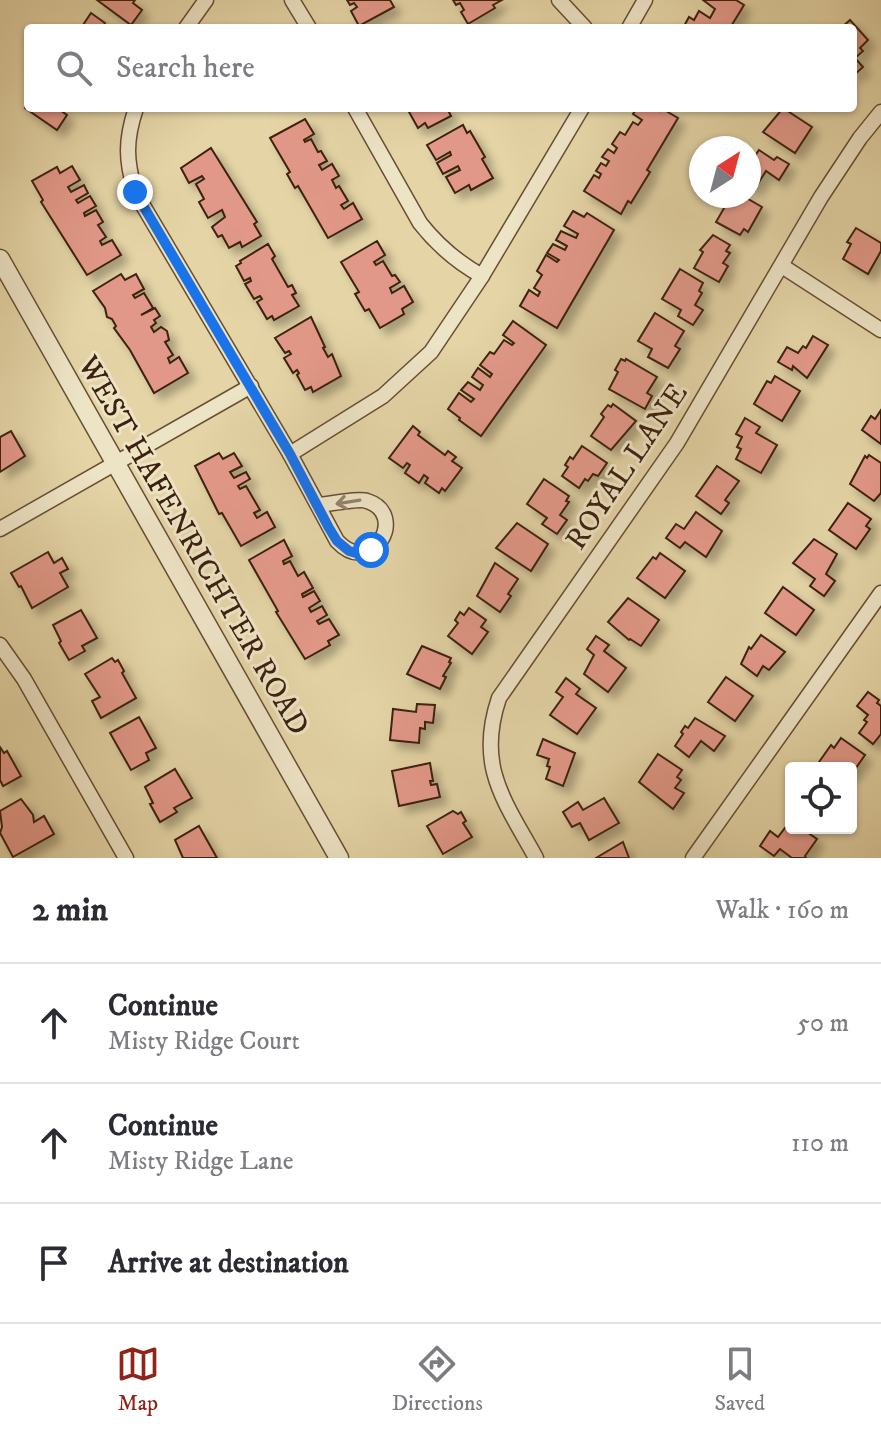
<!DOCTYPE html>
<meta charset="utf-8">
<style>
body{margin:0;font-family:"IM FELL DW Pica",serif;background:#f7f7f7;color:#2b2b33}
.controls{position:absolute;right:24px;bottom:24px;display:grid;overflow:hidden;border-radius:8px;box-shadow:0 2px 6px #0004}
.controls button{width:72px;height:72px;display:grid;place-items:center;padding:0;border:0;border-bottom:2px solid #e1e1e2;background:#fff;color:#2b2b33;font:40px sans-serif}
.compass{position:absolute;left:689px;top:136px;width:72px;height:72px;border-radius:50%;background:#fff;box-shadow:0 2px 6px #0004;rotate:36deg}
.stop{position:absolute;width:24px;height:24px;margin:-18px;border:6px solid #1a73e8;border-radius:50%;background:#fff}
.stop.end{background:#1a73e8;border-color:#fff;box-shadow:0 2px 8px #0008}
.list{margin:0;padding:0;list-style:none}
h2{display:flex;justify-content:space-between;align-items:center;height:104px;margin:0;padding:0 32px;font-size:34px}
h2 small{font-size:26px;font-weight:400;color:#7c7c81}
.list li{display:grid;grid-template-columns:52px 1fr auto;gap:24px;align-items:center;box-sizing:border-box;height:120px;padding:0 32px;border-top:2px solid #e1e1e2}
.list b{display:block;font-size:30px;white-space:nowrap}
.list p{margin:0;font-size:26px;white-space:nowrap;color:#7c7c81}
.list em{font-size:26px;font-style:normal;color:#7c7c81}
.icon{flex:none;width:44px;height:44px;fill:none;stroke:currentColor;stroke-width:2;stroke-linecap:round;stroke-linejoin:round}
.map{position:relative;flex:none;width:881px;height:858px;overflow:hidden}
.search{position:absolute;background:#fff;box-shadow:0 2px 6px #0004;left:24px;right:24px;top:24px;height:88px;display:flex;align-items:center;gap:20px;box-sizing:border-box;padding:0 28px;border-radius:8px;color:#7c7c81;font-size:30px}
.sheet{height:464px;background:#fff}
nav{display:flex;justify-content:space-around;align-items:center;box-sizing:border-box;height:112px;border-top:2px solid #e1e1e2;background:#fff;font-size:22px;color:#7c7c81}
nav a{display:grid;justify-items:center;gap:4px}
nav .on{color:#8f2418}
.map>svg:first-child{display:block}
</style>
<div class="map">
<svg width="881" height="858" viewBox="0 0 881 858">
<defs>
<filter id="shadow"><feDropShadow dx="7" dy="7" stdDeviation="4" flood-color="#0004"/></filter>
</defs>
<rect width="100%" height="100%" fill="#e4d4a6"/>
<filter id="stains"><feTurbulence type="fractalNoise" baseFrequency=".0025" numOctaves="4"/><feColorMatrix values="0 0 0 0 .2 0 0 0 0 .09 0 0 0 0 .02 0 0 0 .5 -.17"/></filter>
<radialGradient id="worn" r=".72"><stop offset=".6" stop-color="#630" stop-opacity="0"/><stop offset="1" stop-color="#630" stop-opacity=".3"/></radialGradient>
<g fill="#e29888" stroke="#3d210e" stroke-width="2" filter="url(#shadow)">
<path d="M97,0H135L133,3L142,10L131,25Z"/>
<path d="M347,0H390L394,7L359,26L351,11L357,7L354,3L350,5Z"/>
<path d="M453,0H502L493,5L495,8L468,24L461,12L464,10L460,3L456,5Z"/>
<path d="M703,0H736L744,5L730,28H683L689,17L694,20L699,11L710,18L715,9Z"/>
<path d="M91,13L105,23L104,25L109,28H81Z"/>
<path d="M850,20L868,40L860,48L863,51L855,58L863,67L853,76V28H841Z"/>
<path d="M28,104V108H57L67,115L57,130L25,108Z"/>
<path d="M416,108H447L451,116L428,128L425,123L418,128L409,112Z"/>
<path d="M637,108H655L660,111L661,108L678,118L647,170L650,172L631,203L628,201L621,214L584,191L594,175L599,178L601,174L596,171L601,163L606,166L609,161L602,157L608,149L614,153L617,148L612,144L620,132L625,135L633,122L638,125L642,120L633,114Z"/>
<path d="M783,108L812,127L795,153L763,132Z"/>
<path d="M305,119L314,134L304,140L305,142L311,139L318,152L321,151L327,161L319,165L322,170L332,164L339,176L332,180L336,188L339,186L348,201L341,205L344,209L353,203L362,219L328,238L298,186L295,188L287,174L290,172L270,138Z"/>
<path d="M463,125L467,133L470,131L485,157L482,159L493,178L471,190L469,185L455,193L446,177L460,170L458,166L443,174L437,163L451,155L450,152L436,160L427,145Z"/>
<path d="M211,148L257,222L254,224L261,236L242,247L240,242L229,248L222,235L218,237L212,227L225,217L222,210L208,218L199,202L204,199L196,184L204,179L202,176L189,183L181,168Z"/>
<path d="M759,150L774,160L777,157L789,164L779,180L766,171L754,190L749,187V165Z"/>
<path d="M72,166L80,180L68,187L71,192L84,185L88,193L76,200L78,203L90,196L96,206L84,213L85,216L96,210L103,222L98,225L106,237L100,241L102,245L112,240L121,255L87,275L41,202L43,200L32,181L57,167L60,173Z"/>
<path d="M731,196H743L762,207L748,232L744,229L740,235L716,222Z"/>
<path d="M573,211L584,217L587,213L614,230L557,328L520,306L529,290L538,296L540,292L534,288L542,275L537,271L546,255L557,262L559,260L547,253L553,244L565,250L567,246L556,240L561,231L576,238L578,234L564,226Z"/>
<path d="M856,228L881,243V251L868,274L843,259L851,244L847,242Z"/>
<path d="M713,235L730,245L726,251L730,253L723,263L728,266L719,282L694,268L703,252L700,250Z"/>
<path d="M377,241L385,255L374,262L376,265L383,261L392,276L395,275L400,282L390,288L392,293L404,286L413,302L402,309L404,314L380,328L369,309L365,311L355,294L359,292L341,262Z"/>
<path d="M268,244L275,256L272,259L288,287L292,285L296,293L292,295L299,306L274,320L272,316L267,319L257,302L262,299L260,296L254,299L245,284L251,281L250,278L244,281L236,266L241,263L240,261Z"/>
<path d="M680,269L703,283L699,291L702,293L695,305L703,310L693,325L678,316L681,310L662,299Z"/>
<path d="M121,274L125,280L136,274L144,289L133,295L135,298L144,293L153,308L141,315L155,308L160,316L154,320L156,323L151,327L154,332L161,327L167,331L169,340L165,342L173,355L168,358L170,363L179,357L188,373L154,393L130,350L114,328L116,326L112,319L107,317L105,308L93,291Z"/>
<path d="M655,313L684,331L675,346L680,349L668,368L648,357L652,349L638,341Z"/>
<path d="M311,317L325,347L323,348L328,357L332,354L341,376L313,392L311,387L305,390L297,375L299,373L297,370L293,373L284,358L291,354L289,351L285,353L275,338Z"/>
<path d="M513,321L546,345L481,436L459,420L460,418L448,409L459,393L471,402L474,399L461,390L468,382L480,390L483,385L472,377L478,368L490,377L492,374L480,365L490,352L494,354L504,340L512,345L514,343L503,335Z"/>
<path d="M813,336L828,345L807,378L793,366L792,370L778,362L787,347L798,353L803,346L806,348Z"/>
<path d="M621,359L625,361L626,359L657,377L647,393L652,396L645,409L609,389L618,372L615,370Z"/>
<path d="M775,376L800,391L782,421L754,404L767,381L771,383Z"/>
<path d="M613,404L636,421L611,450L591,436L604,417L601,414L608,405L611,407Z"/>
<path d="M881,410V444L862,430L871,416L875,419Z"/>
<path d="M745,418L760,427L756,433L777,445L761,473L736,459L741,449L737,447L742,437L736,434Z"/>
<path d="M413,426L420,432L418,435L445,455L448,451L456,457L452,461L462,468L445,491L442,488L439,493L425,483L428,478L424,475L419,483L405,473L410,465L407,463L403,468L389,458Z"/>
<path d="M11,431L25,456L0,472V437Z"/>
<path d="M582,446L607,463L598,476L593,474L588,481L585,479L579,488L562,476L568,467L565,465L570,457L573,459Z"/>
<path d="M219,453L223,459L234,453L242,466L230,472L234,478L246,472L250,479L238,486L240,489L246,486L260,510L254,513L257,518L267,512L275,527L241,546L222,513L219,514L195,466Z"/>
<path d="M869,455L881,463V493L874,501L850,484L865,456L867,458Z"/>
<path d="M717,466L739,481L725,500L729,503L721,514L696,496Z"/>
<path d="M544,479L569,496L566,501L569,502L560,515L567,520L557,534L542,524L547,518L527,504Z"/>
<path d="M848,503L871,519L866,526L870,529L856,549L829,530Z"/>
<path d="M696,512L722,531L706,557L685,542L680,548L666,538L676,524L684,529Z"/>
<path d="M517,523L548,544L531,571L496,548Z"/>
<path d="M814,539L837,554L826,574L835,581L824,596L810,586L815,579L793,563Z"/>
<path d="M284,540L292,556L283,561L284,564L290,561L298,576L304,572L313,588L302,594L303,597L314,591L320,601L309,608L311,612L322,606L327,615L317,621L319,624L329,619L339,635L328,641L330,645L305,659L276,612L278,611L249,560Z"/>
<path d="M48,552L54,563L62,558L68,569L60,573L68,587L32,608L21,586L19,587L11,573Z"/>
<path d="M660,553L685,571L665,598L637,578L653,557L656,559Z"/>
<path d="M495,563L518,579L508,594L511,596L500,612L477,596Z"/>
<path d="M783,587L814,610L796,635L765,613Z"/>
<path d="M628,598L659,620L641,646L630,639L629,640L608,622Z"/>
<path d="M469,608L486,620L481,627L488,632L472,654L448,636L458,623L455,620L460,612L464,615Z"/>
<path d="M81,610L97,638L82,646L85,651L69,660L59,643L61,641L53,625Z"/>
<path d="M761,635L785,652L769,670L763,666L757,676L741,664L749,647L751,649Z"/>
<path d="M596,636L609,645L604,651L626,668L608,692L584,674L594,655L587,649Z"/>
<path d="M422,646L451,658L449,662L451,663L443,676L446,677L440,689L407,674Z"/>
<path d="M112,658L115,662L118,660L124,671L122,673L136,698L101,718L92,701L100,697L85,674Z"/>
<path d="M726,677L753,696L735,721L708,702Z"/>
<path d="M566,678L580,689L576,694L596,708L577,734L550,715L563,697L556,692Z"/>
<path d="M868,692L879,700L877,703L881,706V734L873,744L859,733L867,722L864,720L868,715L857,706Z"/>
<path d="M417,704L435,705L433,723L425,722V729L420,728L419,743L390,740L393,709L416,712Z"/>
<path d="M139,717L156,748L146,753L149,760L131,770L110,733Z"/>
<path d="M695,718L725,736L714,751L701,741L689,757L675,746L683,734L681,732L685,726L688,728Z"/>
<path d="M841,738L865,755L851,775V768H827L819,762L831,745L834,748Z"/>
<path d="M543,739L575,753L563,786L546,779L550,767L547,766L549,759L537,755Z"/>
<path d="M0,747L4,753L7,751L21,776L3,786L0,780Z"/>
<path d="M658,754L682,770L677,777L681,780L675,788L684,793L673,809L639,782Z"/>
<path d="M430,763L433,781H430L431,785L437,784L440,797L399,806L392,771Z"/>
<path d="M175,769L192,798L174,808L177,812L160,822L150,804L153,803L145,787Z"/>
<path d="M604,798L619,823L589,840L580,823L572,827L563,812L578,802L583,810Z"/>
<path d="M21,799L33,815L34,822L44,816L54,834L13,857L0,833L2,827L0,811Z"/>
<path d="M453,811L458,814L461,812L466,821L463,823L472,837L443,854L427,826Z"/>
<path d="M791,820V828H801L817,839L805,856L806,858H792L780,849L774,856L760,846L770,831L778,837Z"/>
<path d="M199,826L217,858H183L175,840Z"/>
<path d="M623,842L629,858H596Z"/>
</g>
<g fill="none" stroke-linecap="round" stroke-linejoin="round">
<defs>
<g id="minor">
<path d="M292,0L309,28"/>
<path d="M559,0L585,28"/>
<path d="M186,28L206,0"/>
<path d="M629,28L645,0"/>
<path d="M136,108C125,141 126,160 135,192L290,454L337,541C372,579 409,514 367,501C360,498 330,504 318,505"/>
<path d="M355,108L420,223C438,246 457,262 482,276"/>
<path d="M782,266L881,330"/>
<path d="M290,454L383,396L431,352L482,276L582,108"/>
<path d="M0,529L251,386"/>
<path d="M0,645L24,679L126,858"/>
<path d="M536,858C504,800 476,766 499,698L677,443L821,197L860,138L881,112"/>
<path d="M693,858L881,593"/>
</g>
<path id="tertiary" d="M0,259L339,858"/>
</defs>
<use href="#minor" stroke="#674e34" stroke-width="17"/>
<use href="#tertiary" stroke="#674e34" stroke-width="21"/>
<use href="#minor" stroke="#ede3c5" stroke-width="14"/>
<use href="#tertiary" stroke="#ede3c5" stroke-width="18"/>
</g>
<defs><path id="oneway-shaft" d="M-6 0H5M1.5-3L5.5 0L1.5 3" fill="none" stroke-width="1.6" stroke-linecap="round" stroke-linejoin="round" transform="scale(2)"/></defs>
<use stroke="#95826a" href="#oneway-shaft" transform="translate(348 502) rotate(171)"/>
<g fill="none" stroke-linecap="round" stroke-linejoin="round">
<path stroke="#1a73e8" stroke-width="10" d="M135,192L290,454L329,528L337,541L349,551L356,553L371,550"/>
</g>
<g text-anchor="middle" stroke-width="6" stroke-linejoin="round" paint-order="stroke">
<g font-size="30" fill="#3d210e" stroke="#ede3c5">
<text transform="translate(626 466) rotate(-56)" y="10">ROYAL LANE</text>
<text transform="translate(194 545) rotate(60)" y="10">WEST HAFENRICHTER ROAD</text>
</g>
</g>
<rect width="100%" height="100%" filter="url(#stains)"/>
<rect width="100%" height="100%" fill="url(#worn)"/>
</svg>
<div class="controls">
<button><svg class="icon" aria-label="locate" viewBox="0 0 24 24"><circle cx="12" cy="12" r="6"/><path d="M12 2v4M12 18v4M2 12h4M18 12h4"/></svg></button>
</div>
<svg class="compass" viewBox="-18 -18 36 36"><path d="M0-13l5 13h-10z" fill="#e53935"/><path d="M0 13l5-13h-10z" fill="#7c7c81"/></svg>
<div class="stop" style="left:371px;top:550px"></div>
<div class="stop end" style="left:135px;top:192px"></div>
<div class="search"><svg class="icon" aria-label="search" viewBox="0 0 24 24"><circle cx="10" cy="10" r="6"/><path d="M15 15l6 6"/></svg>Search here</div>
</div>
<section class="sheet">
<h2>2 min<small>Walk · 160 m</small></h2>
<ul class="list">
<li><svg class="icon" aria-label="ahead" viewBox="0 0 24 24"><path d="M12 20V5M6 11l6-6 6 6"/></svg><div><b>Continue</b><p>Misty Ridge Court</p></div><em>50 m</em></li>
<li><svg class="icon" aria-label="ahead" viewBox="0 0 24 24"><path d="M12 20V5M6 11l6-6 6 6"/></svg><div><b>Continue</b><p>Misty Ridge Lane</p></div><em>110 m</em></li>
<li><svg class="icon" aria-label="arrive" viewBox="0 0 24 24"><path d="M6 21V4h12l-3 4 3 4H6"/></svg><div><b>Arrive at destination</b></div></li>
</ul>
</section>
<nav>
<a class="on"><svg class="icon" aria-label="map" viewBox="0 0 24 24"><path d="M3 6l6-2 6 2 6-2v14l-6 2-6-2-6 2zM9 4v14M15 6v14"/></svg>Map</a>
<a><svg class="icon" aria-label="directions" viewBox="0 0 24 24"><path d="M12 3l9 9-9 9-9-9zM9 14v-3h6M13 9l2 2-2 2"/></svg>Directions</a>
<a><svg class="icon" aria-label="saved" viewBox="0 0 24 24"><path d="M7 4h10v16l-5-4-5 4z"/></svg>Saved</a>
</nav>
